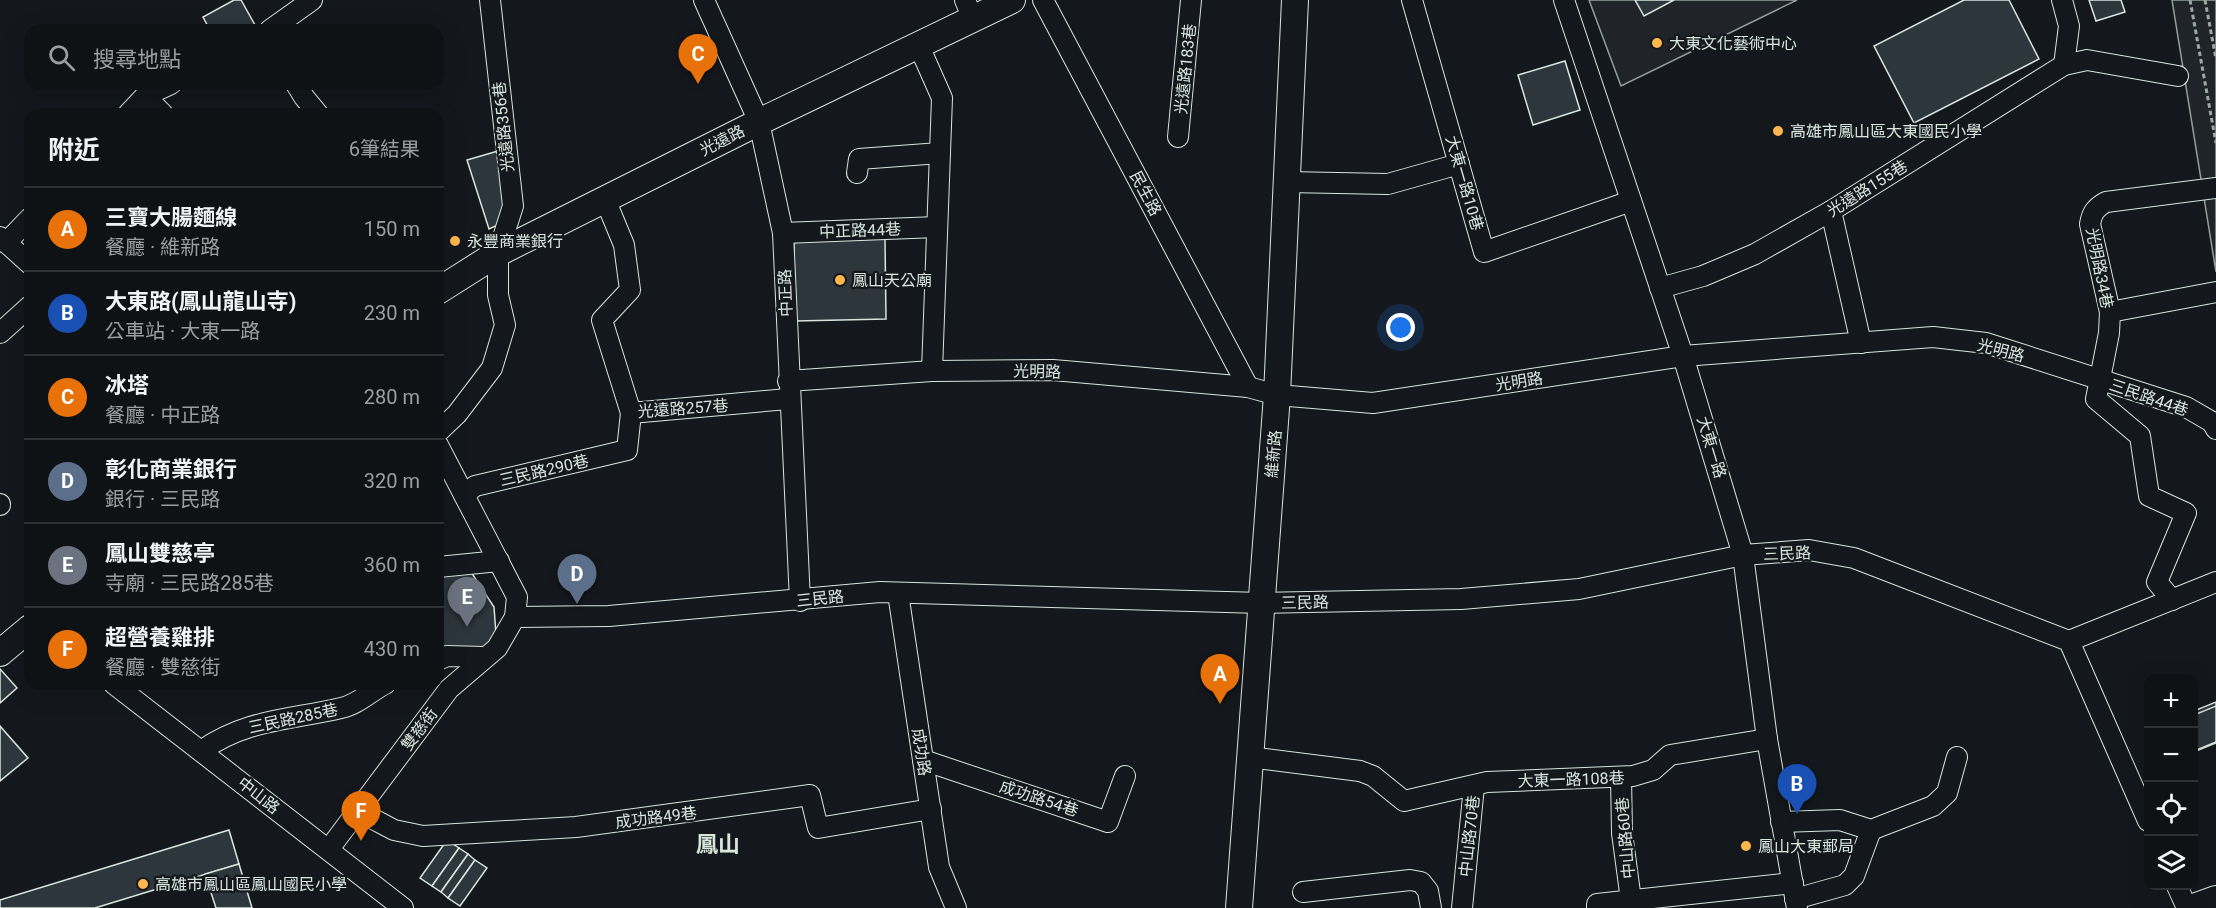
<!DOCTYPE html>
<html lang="zh-TW">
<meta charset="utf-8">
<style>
body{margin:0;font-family:Roboto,"Noto Sans TC",sans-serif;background:#181b1e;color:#f1f3f6}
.controls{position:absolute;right:18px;bottom:18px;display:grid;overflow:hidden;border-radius:12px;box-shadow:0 6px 24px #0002}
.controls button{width:54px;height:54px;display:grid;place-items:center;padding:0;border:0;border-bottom:2px solid #2f3234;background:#0f1215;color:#f1f3f6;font:30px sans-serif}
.you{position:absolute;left:1401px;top:328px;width:21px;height:21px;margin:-15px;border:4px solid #fff;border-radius:50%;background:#1a73e8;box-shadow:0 0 0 9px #1a73e833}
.badge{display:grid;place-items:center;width:39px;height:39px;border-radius:50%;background:#8c9099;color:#fff;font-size:20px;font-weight:700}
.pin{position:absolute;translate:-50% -50px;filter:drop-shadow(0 2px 3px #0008)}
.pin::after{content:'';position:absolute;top:32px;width:21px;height:18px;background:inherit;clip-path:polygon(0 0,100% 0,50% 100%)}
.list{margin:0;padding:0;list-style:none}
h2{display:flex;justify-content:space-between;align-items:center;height:78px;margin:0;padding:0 24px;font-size:26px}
h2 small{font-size:20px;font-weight:400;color:#9b9ea0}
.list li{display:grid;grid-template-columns:39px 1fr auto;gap:18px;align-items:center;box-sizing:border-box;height:84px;padding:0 24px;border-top:2px solid #2f3234}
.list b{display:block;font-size:22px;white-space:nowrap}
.list p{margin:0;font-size:20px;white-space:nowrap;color:#9b9ea0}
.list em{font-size:20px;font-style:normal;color:#9b9ea0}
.icon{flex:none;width:33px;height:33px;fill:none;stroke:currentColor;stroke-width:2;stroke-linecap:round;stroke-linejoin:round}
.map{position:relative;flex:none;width:2216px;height:908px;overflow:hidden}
.search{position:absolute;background:#0f1215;box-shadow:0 6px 24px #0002;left:24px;top:24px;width:420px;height:66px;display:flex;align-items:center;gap:15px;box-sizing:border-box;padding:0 21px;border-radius:18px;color:#9b9ea0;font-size:22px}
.panel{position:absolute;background:#0f1215;box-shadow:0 6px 24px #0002;left:24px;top:108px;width:420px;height:582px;border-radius:18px}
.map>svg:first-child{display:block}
</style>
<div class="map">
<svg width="2216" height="908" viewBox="0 0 2216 908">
<rect width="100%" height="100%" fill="#14181c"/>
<g fill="#202428" stroke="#939e99" stroke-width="1.5">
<path d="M1589,0H1797L1621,86Z"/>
<path d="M2172,0H2216V272Z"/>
</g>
<g fill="#2c363c" stroke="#d8e6dc" stroke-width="1.5">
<path d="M234,0H241L255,25L246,30H210L203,17Z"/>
<path d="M1635,0H1674L1644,16Z"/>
<path d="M1964,0H2009L2039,59L1914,123L1874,46Z"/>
<path d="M2089,0H2121L2125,12L2096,21Z"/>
<path d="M1565,61L1580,110L1533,125L1518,75Z"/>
<path d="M498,151L511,219L489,229L467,160Z"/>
<path d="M885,239L886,319L795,321L794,241Z"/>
<path d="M471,572L494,607L497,648L438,658V575Z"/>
<path d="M0,669L17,688L0,703Z"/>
<path d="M2216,702V743L2194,752V711Z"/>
<path d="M2216,706V742L2194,751V715Z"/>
<path d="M0,726L28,758L0,781Z"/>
<path d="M229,830L239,864L95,908H0V900Z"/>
<path d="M447,840L459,848L432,886L420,878Z"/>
<path d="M459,848L468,854L441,892L432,886Z"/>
<path d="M468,854L475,860L448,898L441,892Z"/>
<path d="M475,860L487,868L460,906L448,898Z"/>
<path d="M239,864L252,908H216L205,874Z"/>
</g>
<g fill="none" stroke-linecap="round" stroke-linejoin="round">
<defs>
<g id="minor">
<path d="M704,0L759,122L783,233L800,601"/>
<path d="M965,0L973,19"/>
<path d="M1043,0L1248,387"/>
<path d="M1412,0L1484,252L1631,201"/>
<path d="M1564,0L1683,356L1743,555L1767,739L1797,908"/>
<path d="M2062,0L2069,26L2064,65"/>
<path d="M270,30L312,0"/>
<path d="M919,46L942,98L932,371"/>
<path d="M296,84L304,97L318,114"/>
<path d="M145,96L163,114"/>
<path d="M128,114L145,96L171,84"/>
<path d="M1178,137L1191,0"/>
<path d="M857,173L859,159L940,153"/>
<path d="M1287,182L1388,184L1459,164"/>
<path d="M605,199L624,245L630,290L602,320L631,413L788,399"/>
<path d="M1831,211L1861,343"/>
<path d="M783,233L937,227"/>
<path d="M0,237L30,264"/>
<path d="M6,243L30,218"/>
<path d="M1660,288L1703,276L1755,254L1831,211L2064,65L2087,60L2178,76"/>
<path d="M2110,312L2216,292"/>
<path d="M0,333L30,306"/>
<path d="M788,381L932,371L1053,370L1248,387L1277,395L1373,403L1683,356L1933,337L1986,343L2186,407L2212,422L2216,429"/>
<path d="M438,432L457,414L492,368L505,325L498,295V253L513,206L490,0"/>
<path d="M464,495L475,486L627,450L631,413"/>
<path d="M0,504V505"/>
<path d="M438,567L499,561"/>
<path d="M898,593L939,867L956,908"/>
<path d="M2172,600L2157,582L2186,513L2149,496L2140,436L2096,399L2109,333L2110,312L2090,224C2092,213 2095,208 2106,202L2216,188"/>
<path d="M515,617L609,616L880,592L1261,603L1461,599L1579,589L1743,555L1809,550L1854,558L2069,641L2148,821"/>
<path d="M2069,641L2216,582"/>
<path d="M438,660L447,656L483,657"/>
<path d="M114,684L403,908"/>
<path d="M201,751C246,719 290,720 341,708C357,705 371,691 385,684"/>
<path d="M1249,757L1360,771L1373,776L1404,801L1487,782L1633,776L1653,770L1670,755L1767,739"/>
<path d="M923,760L1108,822L1125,776"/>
<path d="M1621,777L1622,833L1631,900"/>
<path d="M358,811L394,830L423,836L576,827L810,795L818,828L931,809"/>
<path d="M1781,822L1840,820L1871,830L1933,806L1947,793L1957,757"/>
<path d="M329,849L449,689L497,648L515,617L517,597L438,445"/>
<path d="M2177,886L2187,908"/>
<path d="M1303,892L1410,880L1421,882L1428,891L1431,908"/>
<path d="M1795,899L1845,885L1854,876L1871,830"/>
<path d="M1462,908L1474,786"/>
<path d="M1597,908V904L1793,883"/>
</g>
<g id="major">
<path d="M438,291L498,253L759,122L1012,0"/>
<path d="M0,653L30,628"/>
<path d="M1239,908L1277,395L1295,0"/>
<path d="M2191,908L2216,899"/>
</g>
</defs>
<use href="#minor" stroke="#d8e6dc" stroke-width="22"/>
<use href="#major" stroke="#d8e6dc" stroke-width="28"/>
<g stroke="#9da8a2" stroke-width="3" stroke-dasharray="4.5 3" stroke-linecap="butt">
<path d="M2190,0L2216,143"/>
<path d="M2205,0L2216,59"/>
</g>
<use href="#minor" stroke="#14181c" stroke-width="20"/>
<use href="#major" stroke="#14181c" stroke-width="26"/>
</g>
<g fill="#ffb74d" stroke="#14181c" stroke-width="2">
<circle cx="1657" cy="43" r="6"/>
<circle cx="1778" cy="131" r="6"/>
<circle cx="455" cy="241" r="6"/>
<circle cx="840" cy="280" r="6"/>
<circle cx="1746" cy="846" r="6"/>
<circle cx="143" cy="884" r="6"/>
</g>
<g text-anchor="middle" stroke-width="4.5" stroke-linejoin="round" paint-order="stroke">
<g font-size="16" fill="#d8e6dc" stroke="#14181c" text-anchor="start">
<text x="1669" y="49">大東文化藝術中心</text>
<text x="1790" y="137">高雄市鳳山區大東國民小學</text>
<text x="467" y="247">永豐商業銀行</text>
<text x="852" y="286">鳳山天公廟</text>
<text x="1758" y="852">鳳山大東郵局</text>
<text x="155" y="890">高雄市鳳山區鳳山國民小學</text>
</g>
<g font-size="16" fill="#d8e6dc" stroke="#14181c">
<text transform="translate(1185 69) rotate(-84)" y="6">光遠路183巷</text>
<text transform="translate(503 127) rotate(-96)" y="6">光遠路356巷</text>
<text transform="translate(722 140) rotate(-27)" y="6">光遠路</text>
<text transform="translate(1465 183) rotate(74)" y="6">大東一路10巷</text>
<text transform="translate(1867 188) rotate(-32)" y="6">光遠路155巷</text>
<text transform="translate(1146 193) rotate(62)" y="6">民生路</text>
<text transform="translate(860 230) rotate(-2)" y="6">中正路44巷</text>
<text transform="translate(2100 268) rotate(79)" y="6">光明路34巷</text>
<text transform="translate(785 293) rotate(-92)" y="6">中正路</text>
<text transform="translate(2001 350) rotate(15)" y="6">光明路</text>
<text transform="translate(1037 371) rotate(1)" y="6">光明路</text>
<text transform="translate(1519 381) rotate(-9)" y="6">光明路</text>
<text transform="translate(2149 397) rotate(19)" y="6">三民路44巷</text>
<text transform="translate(683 408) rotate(-4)" y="6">光遠路257巷</text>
<text transform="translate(1712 447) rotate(73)" y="6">大東一路</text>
<text transform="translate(1273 454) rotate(-85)" y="6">維新路</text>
<text transform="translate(544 470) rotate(-13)" y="6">三民路290巷</text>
<text transform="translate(1787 553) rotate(-2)" y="6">三民路</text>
<text transform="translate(820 598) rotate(-6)" y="6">三民路</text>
<text transform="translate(1305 602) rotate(-1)" y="6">三民路</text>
<text transform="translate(293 718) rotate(-12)" y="6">三民路285巷</text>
<text transform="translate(419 729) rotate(-53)" y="6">雙慈街</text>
<text transform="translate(922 752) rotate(81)" y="6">成功路</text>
<text transform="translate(1571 779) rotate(-2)" y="6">大東一路108巷</text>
<text transform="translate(259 795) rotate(38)" y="6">中山路</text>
<text transform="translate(1039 798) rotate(18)" y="6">成功路54巷</text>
<text transform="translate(656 817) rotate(-7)" y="6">成功路49巷</text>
<text transform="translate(1469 836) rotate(-84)" y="6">中山路70巷</text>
<text transform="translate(1625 838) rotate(-95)" y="6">中山路60巷</text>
</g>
<g font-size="22" font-weight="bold" fill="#d8e6dc" stroke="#14181c">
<text x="718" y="852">鳳山</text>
</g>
</g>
</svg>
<div class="controls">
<button>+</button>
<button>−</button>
<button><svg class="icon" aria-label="locate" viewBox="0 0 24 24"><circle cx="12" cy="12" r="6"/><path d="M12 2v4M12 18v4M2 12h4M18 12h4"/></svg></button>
<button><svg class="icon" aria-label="layers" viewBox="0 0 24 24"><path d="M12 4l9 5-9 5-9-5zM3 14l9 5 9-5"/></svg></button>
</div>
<div class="you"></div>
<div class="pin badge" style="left:1220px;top:704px;background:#e8710a">A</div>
<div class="pin badge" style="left:1797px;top:814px;background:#1a4fb4">B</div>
<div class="pin badge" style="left:698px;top:84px;background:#e8710a">C</div>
<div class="pin badge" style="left:577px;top:604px;background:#5c6f8a">D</div>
<div class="pin badge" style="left:467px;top:627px;background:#6b7280">E</div>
<div class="pin badge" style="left:361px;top:841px;background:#e8710a">F</div>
<div class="search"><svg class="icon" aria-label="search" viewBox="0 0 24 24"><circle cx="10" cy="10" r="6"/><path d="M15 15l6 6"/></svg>搜尋地點</div>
<section class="panel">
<h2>附近<small>6筆結果</small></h2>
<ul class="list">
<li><span class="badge" style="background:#e8710a">A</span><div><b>三寶大腸麵線</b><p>餐廳 · 維新路</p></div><em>150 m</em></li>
<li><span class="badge" style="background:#1a4fb4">B</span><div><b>大東路(鳳山龍山寺)</b><p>公車站 · 大東一路</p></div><em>230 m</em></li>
<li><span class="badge" style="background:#e8710a">C</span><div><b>冰塔</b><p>餐廳 · 中正路</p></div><em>280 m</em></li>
<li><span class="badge" style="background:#5c6f8a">D</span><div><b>彰化商業銀行</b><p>銀行 · 三民路</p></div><em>320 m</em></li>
<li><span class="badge" style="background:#6b7280">E</span><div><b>鳳山雙慈亭</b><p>寺廟 · 三民路285巷</p></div><em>360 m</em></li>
<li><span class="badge" style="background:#e8710a">F</span><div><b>超營養雞排</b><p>餐廳 · 雙慈街</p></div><em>430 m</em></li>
</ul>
</section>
</div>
